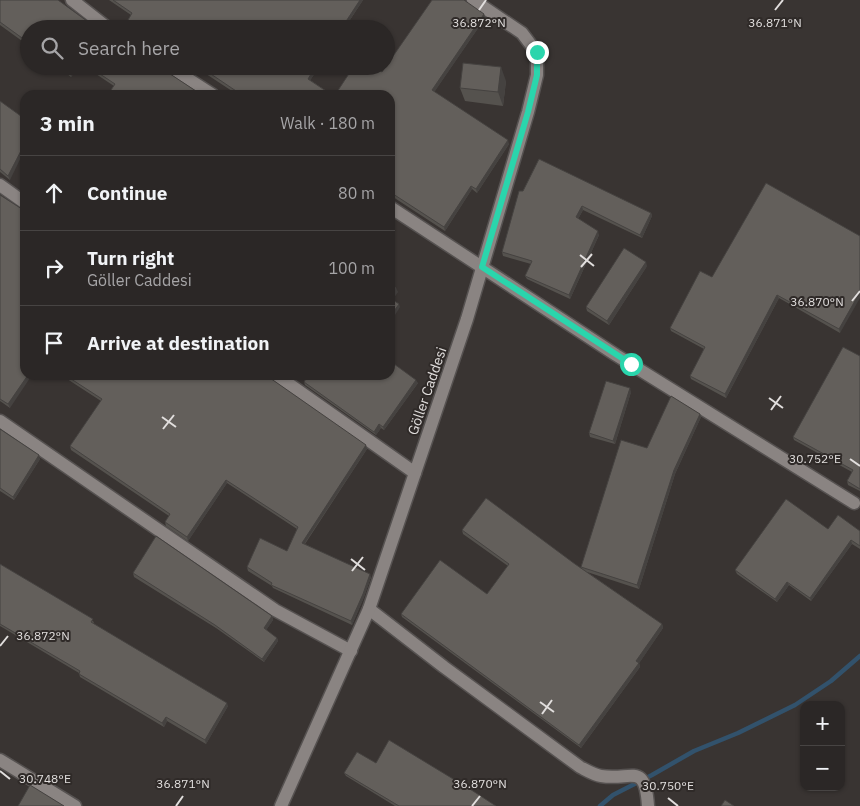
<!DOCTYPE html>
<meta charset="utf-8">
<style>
body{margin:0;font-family:"IBM Plex Sans",sans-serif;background:#332f2e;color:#f1f3f6}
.controls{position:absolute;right:15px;bottom:15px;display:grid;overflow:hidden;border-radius:10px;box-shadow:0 1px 4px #0004}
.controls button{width:45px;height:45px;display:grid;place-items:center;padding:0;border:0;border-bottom:1px solid #474443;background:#2b2726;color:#f1f3f6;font:25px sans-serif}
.stop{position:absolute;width:15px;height:15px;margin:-11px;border:4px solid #2ad5ac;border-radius:50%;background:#fff}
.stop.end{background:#2ad5ac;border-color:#fff;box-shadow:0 1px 5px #0008}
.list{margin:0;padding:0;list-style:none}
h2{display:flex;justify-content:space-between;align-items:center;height:65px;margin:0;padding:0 20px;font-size:21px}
h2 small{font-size:16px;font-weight:400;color:#a6a5a7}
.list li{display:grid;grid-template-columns:32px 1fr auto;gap:15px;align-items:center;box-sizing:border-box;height:75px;padding:0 20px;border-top:1px solid #474443}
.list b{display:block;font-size:19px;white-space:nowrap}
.list p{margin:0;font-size:16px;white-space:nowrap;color:#a6a5a7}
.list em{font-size:16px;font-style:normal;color:#a6a5a7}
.icon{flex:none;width:28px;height:28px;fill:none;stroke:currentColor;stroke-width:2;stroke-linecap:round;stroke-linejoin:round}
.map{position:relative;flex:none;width:860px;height:806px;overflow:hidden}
.search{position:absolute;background:#2b2726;box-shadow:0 1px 4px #0004;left:20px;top:20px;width:375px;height:55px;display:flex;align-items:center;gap:12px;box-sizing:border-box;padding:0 18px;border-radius:28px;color:#a6a5a7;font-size:19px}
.panel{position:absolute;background:#2b2726;box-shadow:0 1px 4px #0004;left:20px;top:90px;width:375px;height:290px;border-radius:15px}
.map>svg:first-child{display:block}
</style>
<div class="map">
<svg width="860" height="806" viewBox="0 0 860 806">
<rect width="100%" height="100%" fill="#393432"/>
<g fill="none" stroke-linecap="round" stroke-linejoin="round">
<path stroke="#32526c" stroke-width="4.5" d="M600,806L613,795L652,775L694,751L738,733L795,705L831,681L860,656"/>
<defs>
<g id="minor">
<path d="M72,0L109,29"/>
<path d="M168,66L213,95"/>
<path d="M0,185L25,203"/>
<path d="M390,207L616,355L854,503"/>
<path d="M276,375L415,473"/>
<path d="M0,421L275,610L351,651"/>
<path d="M369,609L444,667L580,767C586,770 594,775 601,776C632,781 645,761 648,806"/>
<path d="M0,760L75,806"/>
<path d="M281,806L369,609L467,319L528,112L537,75V53L522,33L473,0"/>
</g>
</defs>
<use href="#minor" stroke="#565251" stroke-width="15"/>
<use href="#minor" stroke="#8a8482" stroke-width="12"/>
</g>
<g fill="#55524e">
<path d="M0,0L29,29V46L0,25Z"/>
<path d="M109,0H363L344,29H137L129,23L128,20L131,15Z"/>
<path d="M484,14L485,18L434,92L509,144L477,193L472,189L445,231L390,195V95L382,72Z"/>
<path d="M57,66H79L71,77Z"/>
<path d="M84,66H158L202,95H110L109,93L114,86Z"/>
<path d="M194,66H320L310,80L332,95H238Z"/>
<path d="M506,81L503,106L465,101L460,88Z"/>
<path d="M0,101L10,180L0,172Z"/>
<path d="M523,191L651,213L652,216L642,238L583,210L578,219L599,235L570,299L527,279L525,276L531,264L503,256L502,252Z"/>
<path d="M0,195L10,408L0,401Z"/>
<path d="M860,236L840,333L779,298L726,398L691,379L690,376L704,349L671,331L670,328L712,277Z"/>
<path d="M647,266L609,325L587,311L586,307Z"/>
<path d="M860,356V491L848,485L847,481L852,472L794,440L793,437Z"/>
<path d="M61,375H268L270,378L367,449L305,544L371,577L364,597L352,625L273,588L272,586L248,571L247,567L287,551L297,529L227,483L188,541L166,526L165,522L169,516L71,450L70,446L101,401Z"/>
<path d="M306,375H390L418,383L384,430L381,428L376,435L305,385L304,382L307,376Z"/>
<path d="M631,392L615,444L590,437L589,433Z"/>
<path d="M700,414L701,417L675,474L639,589L587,572L662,624L663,628L639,663L640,667L581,748L402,617L401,614L487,594L508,566L463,534L462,530L581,569V567L647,448Z"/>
<path d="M0,429L40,459L14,500L0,491Z"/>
<path d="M828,529L860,531V549L852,544L811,601L789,585L777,602L737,574L735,570Z"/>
<path d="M0,564L94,622L93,624L228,706L206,744L167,721L164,727L80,677L79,673L0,626Z"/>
<path d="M133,573L272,616L273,620L266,630L277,638L278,641L264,662L216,628L134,577Z"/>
<path d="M376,763L496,806H395L346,776L344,773Z"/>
</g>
<g fill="#454240">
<path d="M360,0H363L344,29H341Z"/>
<path d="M484,14L485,18L433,94L432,90Z"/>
<path d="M75,66H79L71,77L70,73Z"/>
<path d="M316,66H320L309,82L308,79Z"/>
<path d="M501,67L506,81L503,106L498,92Z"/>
<path d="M508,140L509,144L477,193L476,189Z"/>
<path d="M25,143V149L10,180L8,176Z"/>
<path d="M471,186L472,189L445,231L444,227Z"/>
<path d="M582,206L583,210L577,221L576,217Z"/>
<path d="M651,213L652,216L642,238L640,235Z"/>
<path d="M598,231L599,235L570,299L569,295Z"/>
<path d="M646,262L647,266L609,325L607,321Z"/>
<path d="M396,288L398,292L391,302L390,298Z"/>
<path d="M860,292V298L840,333L839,329Z"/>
<path d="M777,295L779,298L726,398L725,394Z"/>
<path d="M399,304L400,307L390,323V317Z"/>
<path d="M28,375H32L10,408L8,404Z"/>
<path d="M416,380L418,383L384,430L383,427Z"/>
<path d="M630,388L631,392L615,444L613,441Z"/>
<path d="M700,414L701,417L675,474L639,589L637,585L674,470Z"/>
<path d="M379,424L381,428L376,435L374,432Z"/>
<path d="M366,445L367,449L303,546L302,543Z"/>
<path d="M39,455L40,459L14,500L13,497Z"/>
<path d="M226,480L227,483L188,541L187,537Z"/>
<path d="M851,540L852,544L811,601L810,598Z"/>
<path d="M370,574L371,577L364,597L352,625L351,621Z"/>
<path d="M787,582L789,585L777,602L775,599Z"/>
<path d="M272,616L273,620L265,632L264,628Z"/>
<path d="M662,624L663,628L638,665L636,661Z"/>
<path d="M277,638L278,641L264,662L262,659Z"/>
<path d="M639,663L640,667L581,748L579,745Z"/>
<path d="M227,703L228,706L206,744L205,740Z"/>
<path d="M166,717L167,721L164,727L162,723Z"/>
</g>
<g fill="#635f5b" stroke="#454240">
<path d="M0,0H58L98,29H29V43L0,22Z"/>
<path d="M113,0H360L341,29H141L128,20L132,13Z"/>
<path d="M432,0H464L484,14L432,90L508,140L476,189L471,186L444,227L390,192V95H335L354,66H373L382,72Z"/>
<path d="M463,63L501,67L498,92L460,88Z"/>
<path d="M60,66H75L70,73Z"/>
<path d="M88,66H158L202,95H110L111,94L109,93L115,84Z"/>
<path d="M199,66H316L308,79L332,95H242Z"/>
<path d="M0,101L25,119V143L8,176L0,169Z"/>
<path d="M539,159L651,213L640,235L582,206L576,217L598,231L569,295L525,276L532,261L502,252L519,191H523Z"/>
<path d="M766,183L860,236V292L839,329L777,295L725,394L690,376L705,347L670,328L700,271L712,277Z"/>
<path d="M0,195L25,211V375H28L8,404L0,399Z"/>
<path d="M624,248L646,262L607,321L586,307Z"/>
<path d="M390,284L396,288L390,298Z"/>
<path d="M390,298L399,304L390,317Z"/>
<path d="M843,347L860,356V489L847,481L853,470L793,437Z"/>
<path d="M390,361L416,380L383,427L379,424L374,432L304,382L308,375H390Z"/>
<path d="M65,375H268L270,378L366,445L302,543L370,574L363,594L351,621L271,585L272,583L247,567L260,538L287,551L298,527L226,480L187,537L165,522L170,514L70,446L102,399Z"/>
<path d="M606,381L630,388L613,441L589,433Z"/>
<path d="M671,396L700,414L674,470L637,585L581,567L621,440L647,448Z"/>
<path d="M0,429L39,455L13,497L0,488Z"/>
<path d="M486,498L575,564L662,624L636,661L639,663L579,745L401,614L440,560L487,594L509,564L462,530Z"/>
<path d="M786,499L828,529L838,515L860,531V546L851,540L810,598L787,582L775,599L735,570Z"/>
<path d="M156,536L272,616L264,628L277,638L262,659L215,625L133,573Z"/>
<path d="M0,564L93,619L91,622L227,703L205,740L166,717L162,723L79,674L80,671L0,624Z"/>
<path d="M389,740L473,791L496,806H399L344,773L357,752L376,763Z"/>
<path d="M30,785L64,806H18Z"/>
<path d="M725,800L734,806H721Z"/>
</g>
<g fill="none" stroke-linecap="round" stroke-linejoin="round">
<path stroke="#2ad5ac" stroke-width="6" d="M537,52V75L528,112L482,267L631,364"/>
</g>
<path fill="none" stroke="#e1dedd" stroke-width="2" d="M479,10L486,0M775,10L783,0M580,255L594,266M581,267L592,254M852,301L860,291M769,398L783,408M771,410L781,396M162,417L176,427M163,429L174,415M850,459L860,466M351,559L365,570M352,571L363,557M0,646L8,636M540,702L554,712M542,714L552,700M0,771L10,779M668,798L678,806M176,806L183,796M472,806L480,796"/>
<g text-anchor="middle" stroke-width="4" stroke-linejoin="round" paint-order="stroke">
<g font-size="14" fill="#e1dedd" stroke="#2f2a28">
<text transform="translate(427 391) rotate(-71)" y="5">Göller Caddesi</text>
</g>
</g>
<g font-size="12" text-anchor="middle" fill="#e1dedd" stroke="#2f2a28" stroke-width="4" stroke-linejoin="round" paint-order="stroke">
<text x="479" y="27">36.872°N</text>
<text x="775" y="27">36.871°N</text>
<text x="817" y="306">36.870°N</text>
<text x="815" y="463">30.752°E</text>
<text x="43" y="640">36.872°N</text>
<text x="45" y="783">30.748°E</text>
<text x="183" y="788">36.871°N</text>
<text x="480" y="788">36.870°N</text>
<text x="668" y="790">30.750°E</text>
</g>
</svg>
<div class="controls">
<button>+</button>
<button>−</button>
</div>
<div class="stop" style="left:631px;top:364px"></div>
<div class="stop end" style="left:537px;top:52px"></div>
<div class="search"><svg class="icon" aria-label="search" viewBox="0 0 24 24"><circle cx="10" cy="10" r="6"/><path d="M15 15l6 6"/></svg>Search here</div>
<section class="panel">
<h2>3 min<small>Walk · 180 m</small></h2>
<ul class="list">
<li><svg class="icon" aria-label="ahead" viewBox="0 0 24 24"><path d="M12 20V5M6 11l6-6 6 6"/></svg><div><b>Continue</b></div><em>80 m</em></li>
<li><svg class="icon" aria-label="right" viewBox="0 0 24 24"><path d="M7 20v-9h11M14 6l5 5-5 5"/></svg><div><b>Turn right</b><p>Göller Caddesi</p></div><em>100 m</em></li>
<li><svg class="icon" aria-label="arrive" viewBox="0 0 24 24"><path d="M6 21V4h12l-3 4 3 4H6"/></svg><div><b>Arrive at destination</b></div></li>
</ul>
</section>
</div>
